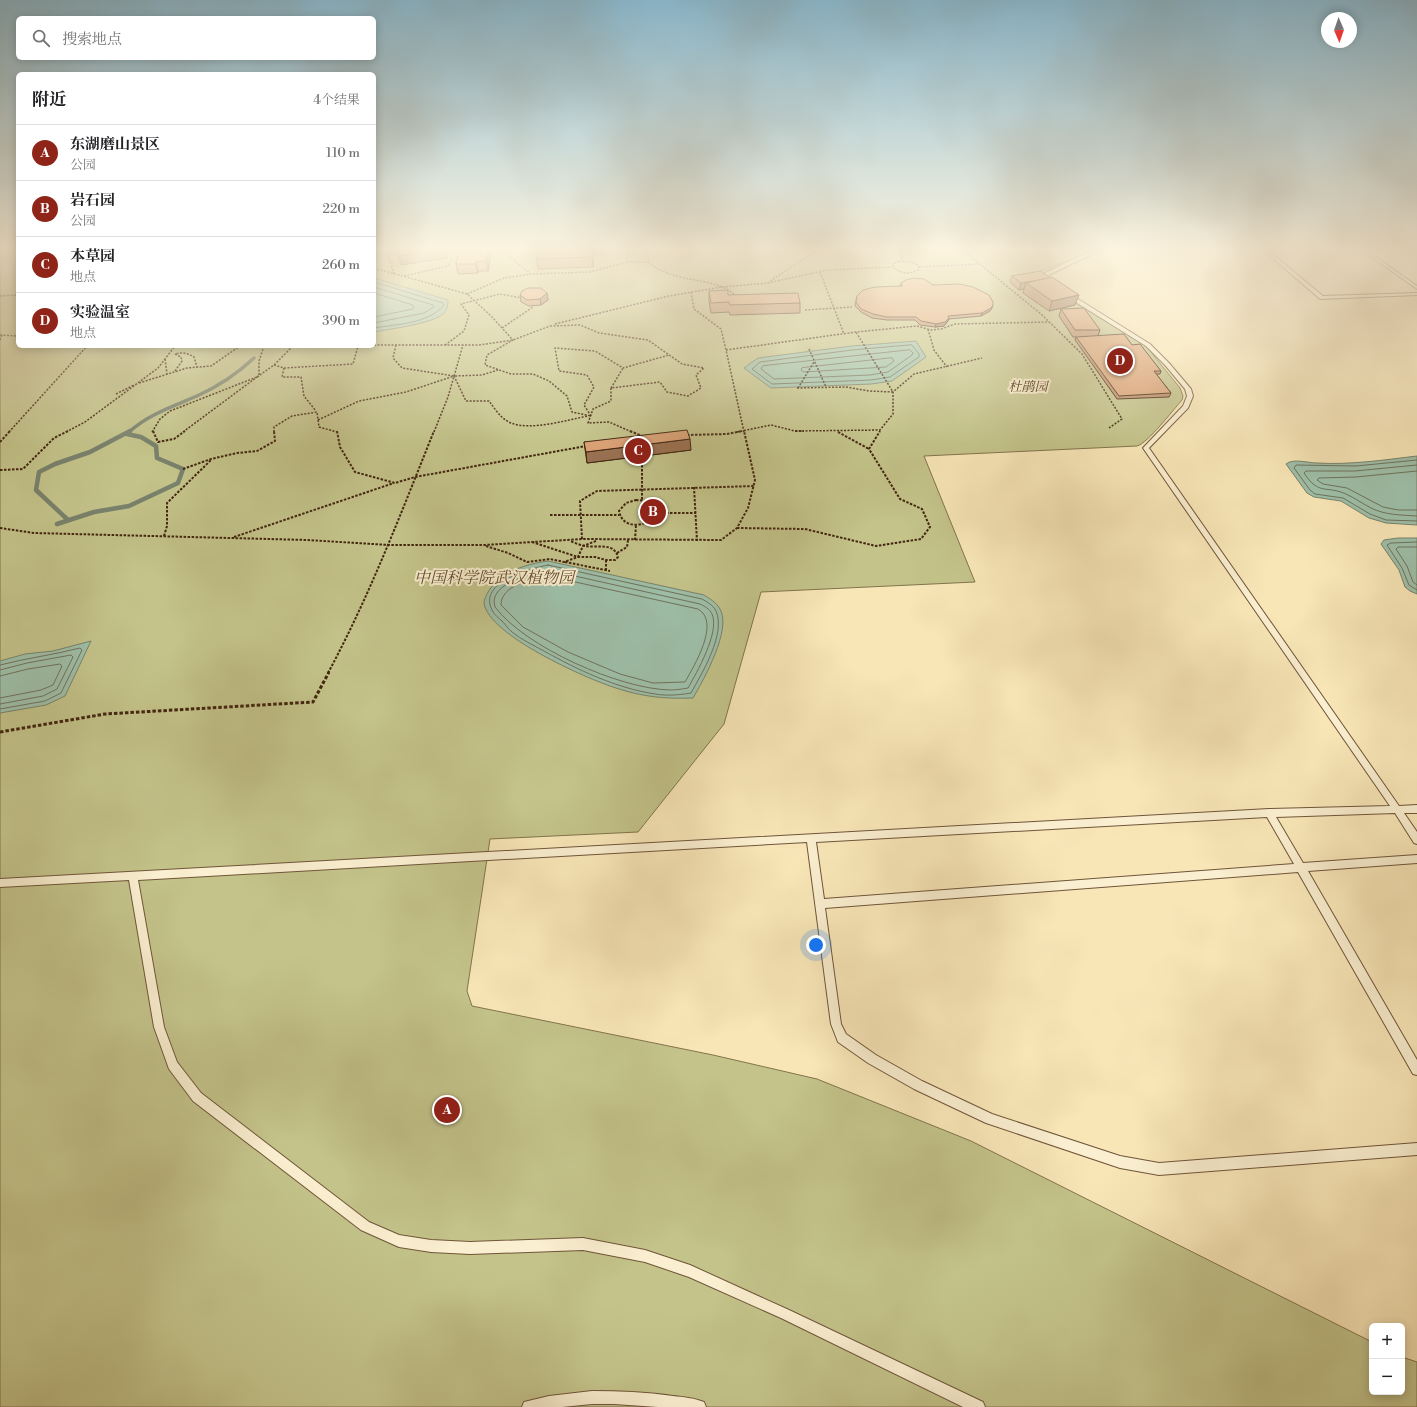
<!DOCTYPE html>
<html lang="zh">
<meta charset="utf-8">
<style>
body{margin:0;font-family:"Libre Bodoni","Noto Serif SC",serif;background:#f2f2f2;color:#202124}
.controls{position:absolute;right:12px;bottom:12px;display:grid;overflow:hidden;border-radius:6px;box-shadow:0 2px 10px #0003}
.controls button{width:36px;height:36px;display:grid;place-items:center;padding:0;border:0;border-bottom:1px solid #e0e0e0;background:#fff;color:#202124;font:20px sans-serif}
.compass{position:absolute;left:1321px;top:12px;width:36px;height:36px;border-radius:50%;background:#fff;box-shadow:0 2px 10px #0003;rotate:178deg}
.you{position:absolute;left:816px;top:945px;width:14px;height:14px;margin:-10px;border:3px solid #fff;border-radius:50%;background:#1a73e8;box-shadow:0 0 0 6px #1a73e833}
.badge{display:grid;place-items:center;width:26px;height:26px;border-radius:50%;background:#8f2418;color:#fff;font-size:13px;font-weight:700}
.pin{position:absolute;translate:-50% -50%;border:2px solid #fff;box-shadow:0 1px 4px #0006}
.list{margin:0;padding:0;list-style:none}
h2{display:flex;justify-content:space-between;align-items:center;height:52px;margin:0;padding:0 16px;font-size:17px}
h2 small{font-size:13px;font-weight:400;color:#757577}
.list li{display:grid;grid-template-columns:26px 1fr auto;gap:12px;align-items:center;box-sizing:border-box;height:56px;padding:0 16px;border-top:1px solid #e0e0e0}
.list b{display:block;font-size:15px;white-space:nowrap}
.list p{margin:0;font-size:13px;white-space:nowrap;color:#757577}
.list em{font-size:13px;font-style:normal;color:#757577}
.icon{flex:none;width:22px;height:22px;fill:none;stroke:currentColor;stroke-width:2;stroke-linecap:round;stroke-linejoin:round}
.map{position:relative;flex:none;width:1417px;height:1407px;overflow:hidden}
.search{position:absolute;background:#fff;box-shadow:0 2px 10px #0003;left:16px;top:16px;width:360px;height:44px;display:flex;align-items:center;gap:10px;box-sizing:border-box;padding:0 14px;border-radius:6px;color:#757577;font-size:15px}
.panel{position:absolute;background:#fff;box-shadow:0 2px 10px #0003;left:16px;top:72px;width:360px;height:276px;border-radius:6px}
.map>svg:first-child{display:block}
</style>
<div class="map">
<svg width="1417" height="1407" viewBox="0 0 1417 1407">
<rect width="100%" height="100%" fill="#f8e6b7"/>
<filter id="stains"><feTurbulence type="fractalNoise" baseFrequency=".005" numOctaves="4"/><feColorMatrix values="0 0 0 0 .2 0 0 0 0 .09 0 0 0 0 .02 0 0 0 .5 -.17"/></filter>
<radialGradient id="worn" r=".72"><stop offset=".6" stop-color="#630" stop-opacity="0"/><stop offset="1" stop-color="#630" stop-opacity=".3"/></radialGradient>
<path fill="#c3c38a" stroke="#82744c" d="M0,248H18V346H374V248H1085V251L1082,255L1036,273L1074,302L1146,346L1180,388L1183,396L1182,400C1173,410 1148,443 1137,446L924,456L975,582L761,592L724,724L638,832L490,839L467,991L472,1006L713,1055L817,1079L971,1141L1372,1342V1392H1402V1357L1417,1362V1407H0Z"/>
<g fill="#9ec0aa" stroke="#79826c">
<path d="M374,278L448,300C448,305 447,311 443,314C431,324 390,329 374,332Z"/>
<path d="M916,341L926,357L892,381L871,384L771,388L744,368L758,358L852,346Z"/>
<path d="M1417,456V525L1386,523L1369,518L1341,501L1314,497L1307,493L1286,464C1293,458 1308,463 1317,463C1350,465 1384,460 1417,456Z"/>
<path d="M1398,538H1417V594L1410,591L1405,587L1399,570L1381,544L1384,540Z"/>
<path d="M548,561L704,595C710,599 716,602 720,609C732,629 704,679 693,698C665,699 643,697 616,688C587,679 488,635 484,603C484,599 488,592 490,589C502,571 527,564 548,561Z"/>
<path d="M91,641L65,696L46,705L0,713V661L25,654L53,651Z"/>
</g>
<g fill="none" stroke-linecap="round" stroke-linejoin="round">
<g stroke="#70725c" stroke-width="1">
<path d="M374,282L443,303L444,305C428,324 397,324 374,328"/>
<path d="M374,287L433,305L434,307L424,313L374,323"/>
<path d="M374,293L413,305L414,307L413,309L374,317"/>
<path d="M912,345L919,354V357L890,377L871,380L772,384L752,369L760,362L852,350Z"/>
<path d="M910,350L913,353L912,355L888,372L870,375L774,379L761,369L763,366Z"/>
<path d="M892,358L894,361L886,367L803,372L801,370L802,368Z"/>
<path d="M1417,460L1356,466L1296,465L1294,468L1310,490L1315,494L1343,498L1370,514L1386,520L1417,521"/>
<path d="M1417,465L1355,471H1306L1304,473C1319,496 1326,485 1346,494C1355,498 1363,504 1371,508C1385,515 1401,515 1417,516"/>
<path d="M1417,471L1356,477L1319,478L1317,480L1323,484L1347,488L1383,507L1398,510H1417"/>
<path d="M1417,542L1391,543L1387,545L1402,568L1409,585L1417,590"/>
<path d="M1417,547H1398L1396,549L1407,566L1413,582L1417,585"/>
<path d="M548,565L702,599C707,602 713,605 716,611C726,634 702,673 691,693C679,695 667,696 655,694C616,688 578,670 544,651C533,645 522,640 512,632C508,629 506,625 502,621C499,618 494,615 492,610C478,582 529,569 548,565Z"/>
<path d="M548,570L700,604C704,606 710,609 712,614C720,632 697,672 688,688C682,689 676,690 670,690C620,689 525,647 495,607C487,584 532,573 548,570Z"/>
<path d="M548,576L698,609C721,622 694,666 685,682L653,683L620,674L568,652L523,627L501,605C501,585 532,579 548,576Z"/>
<path d="M0,665C27,658 53,655 80,648L82,650L61,693L45,701L0,709"/>
<path d="M0,670L27,663L71,655L73,657L57,689L43,696L0,704"/>
<path d="M0,676L28,669L60,664L62,666L53,685L41,690L0,698"/>
</g>
<path stroke="#79826c" stroke-width="3.5" d="M129,432C149,414 174,406 197,396C219,386 237,374 254,358"/>
<g stroke="#79826c" stroke-width="4.5">
<path d="M68,520L36,490L39,472L55,464L90,452L130,431"/>
<path d="M57,524L94,512L129,506L178,483L183,469L157,458L156,446L141,437L127,434"/>
</g>
<defs>
<g id="service">
<path d="M1105,248H1112L1088,256L1049,275L1048,279L1052,281V283H1048L1044,279L1045,273L1084,254Z"/>
<path d="M1261,248H1265L1323,296L1417,293V295L1320,299Z"/>
<path d="M1359,248H1363L1417,286V289Z"/>
<path d="M1066,294H1070L1150,344L1169,363L1191,389L1193,396L1188,408L1149,448L1399,806L1417,805V813H1404L1417,832V844L1414,843L1395,813L1276,817L1303,863L1417,855V863L1308,871L1417,1060V1075L1413,1074L1298,872L825,908L841,1024L846,1034L876,1055L922,1081L992,1114L1120,1156L1159,1163L1417,1143V1155L1159,1175L1120,1168L986,1123L914,1089L868,1063L838,1042L831,1024L807,842L138,880L164,1027L177,1062L201,1093L369,1222L399,1235L431,1240L470,1242L583,1238L645,1250L690,1265L789,1310L983,1402L985,1407H963L781,1318L689,1277L645,1262L583,1250L470,1254L431,1252L399,1247L361,1230L193,1101L169,1069L154,1027L129,880L0,887V879L1269,809L1390,806L1143,448L1183,406L1187,396L1185,389L1165,365L1146,346L1066,296ZM1267,817L1294,864L824,899L816,842Z"/>
<path d="M592,1391C619,1391 646,1392 673,1396C683,1397 694,1398 704,1402L706,1407H658L614,1404H592L562,1407H522L524,1402L549,1396Z"/>
</g>
</defs>
<use href="#service" stroke="#705539" stroke-width="2"/>
<g stroke="#42250f" stroke-width="1.5" stroke-dasharray="2 1.5" stroke-linecap="butt">
<path d="M647,248L648,262C674,284 712,276 734,294L735,298"/>
<path d="M897,248L903,261"/>
<path d="M960,248L1041,314L1082,354L1122,419L1109,428"/>
<path d="M489,251L501,250L531,274L590,272L627,262V248"/>
<path d="M899,261L912,262L918,265L919,269C910,275 901,274 893,267V264Z"/>
<path d="M627,262H648"/>
<path d="M919,267L979,264"/>
<path d="M374,268L467,294L491,316L513,340L487,355L485,365L511,374H533L549,381L567,396L572,412L591,416"/>
<path d="M820,272L844,334"/>
<path d="M394,274L388,255L399,253"/>
<path d="M404,276L448,266L455,252H462"/>
<path d="M770,281L821,248"/>
<path d="M691,292L694,309L721,329L726,350"/>
<path d="M467,294L504,278L531,274"/>
<path d="M0,296L18,295"/>
<path d="M805,310L852,307"/>
<path d="M555,324L669,296L722,287L768,283L827,270L893,267"/>
<path d="M550,326L580,325L599,333L648,340L682,364L704,368L696,375L701,388L688,396L667,392L660,382L611,388V401L593,409L588,423L609,422L632,432"/>
<path d="M502,328L533,307"/>
<path d="M928,329L934,350L947,367"/>
<path d="M0,335L18,336"/>
<path d="M0,340L2,335"/>
<path d="M374,345H479L513,340L550,326"/>
<path d="M396,345L393,358L402,368L454,376L482,375L498,370"/>
<path d="M445,345L464,331L469,315L461,304L500,294L522,298"/>
<path d="M809,349L826,387"/>
<path d="M165,359L167,374"/>
<path d="M274,365L284,368L353,364L358,346"/>
<path d="M284,368L282,377H301L304,396L316,411"/>
<path d="M175,371L182,361L181,357L175,354C182,352 188,353 194,357L197,367"/>
<path d="M259,375V361L264,346"/>
<path d="M257,377L274,365L293,346"/>
<path d="M257,377L259,376"/>
<path d="M139,383L187,368L211,366L240,346"/>
<path d="M611,388L623,368"/>
<path d="M797,388L846,387L869,391L893,392L856,332"/>
<path d="M798,388L814,362"/>
<path d="M116,394L134,385"/>
<path d="M591,416L584,405L594,387L587,375L559,371L555,348L595,351L623,368L669,355"/>
<path d="M318,420L359,401L406,392L454,376L466,401H489C495,409 501,419 511,423C531,431 567,420 588,416"/>
<path d="M9,432L87,346"/>
<path d="M66,432L85,422L158,368L175,346"/>
<path d="M152,432L160,419L170,411L257,377"/>
<path d="M183,432L257,377"/>
<path d="M274,432V427L292,416L317,412L319,427L337,432"/>
<path d="M434,432L448,397L463,345"/>
<path d="M737,432L771,425L795,431L880,430L893,414V392L914,374L982,358"/>
<path d="M744,432L726,350L856,332L917,326L931,330L941,329L955,324L1049,322"/>
</g>
<g stroke="#42250f" stroke-width="2" stroke-dasharray="2.5 1.5" stroke-linecap="butt">
<path d="M153,431L158,442L174,439L185,431"/>
<path d="M337,431L340,447L355,472L395,483L415,477L586,446"/>
<path d="M630,431L642,436"/>
<path d="M795,431H804"/>
<path d="M838,432L869,449"/>
<path d="M687,435L727,434L742,431"/>
<path d="M0,442L10,431"/>
<path d="M642,453V500"/>
<path d="M183,469L211,459L237,453L257,451L275,441L274,431"/>
<path d="M0,470L23,469L54,438L68,431"/>
<path d="M694,487L697,541"/>
<path d="M636,500L649,501L658,507V516C646,526 623,531 619,511L626,503Z"/>
<path d="M658,513H696"/>
<path d="M550,515H619"/>
<path d="M0,528L34,533L308,540L388,545H484L582,539L721,540L737,528L748,508L755,480L744,431"/>
<path d="M737,528L805,529L876,546L921,539L930,527L922,509L900,499L869,449L880,431"/>
<path d="M164,536L167,526V503L211,460"/>
<path d="M234,537L394,483"/>
<path d="M582,539L580,501L597,491L754,486"/>
<path d="M635,540L636,525"/>
<path d="M532,542L578,557H595L606,560H615L618,557C614,542 597,548 585,546C580,545 575,543 570,541"/>
<path d="M486,546L508,553L527,562L550,559L564,562L578,557L583,546L596,541"/>
<path d="M617,553L627,547L628,540"/>
<path d="M606,560V571"/>
<path d="M565,562L610,571"/>
<path d="M328,673C370,595 401,513 434,431"/>
</g>
<path stroke="#42250f" stroke-width="3" stroke-dasharray="3.5 2" stroke-linecap="butt" d="M0,732L105,714L313,702L329,672"/>
<use href="#service" fill="#faefd0" fill-rule="evenodd"/>
</g>
<g fill="#bd8c66" stroke="#42250f">
<path d="M460,248H490L491,253L488,271H478V273L458,274L456,264Z"/>
<path d="M538,248H607V253L593,254V267L538,269L537,259Z"/>
<path d="M1012,276L1075,305L1049,311L1023,293L1024,289L1019,290L1010,282Z"/>
<path d="M901,283L933,285L992,308L990,311L981,316L949,319L948,321L944,326L935,327L920,325L915,320H887L872,318L861,312L855,306L857,296L901,286Z"/>
<path d="M709,291L728,295L800,303V313L730,315L729,312L711,313L709,301Z"/>
<path d="M547,293L548,300L541,305L529,306L521,302L520,295Z"/>
<path d="M1061,309L1100,330L1098,336L1132,345L1161,371L1160,374H1156L1171,393L1169,397L1117,399L1075,340L1076,337H1073L1059,316Z"/>
<path d="M584,442L691,450L587,463Z"/>
</g>
<g fill="#9a7253" stroke="#42250f">
<path d="M489,248H490L491,253L488,271L486,261Z"/>
<path d="M592,248L593,254V267L592,257Z"/>
<path d="M445,249L447,258L401,265L398,256Z"/>
<path d="M476,262L478,271V273L475,264Z"/>
<path d="M1050,278L1026,283L1024,289L1019,290L1021,283Z"/>
<path d="M547,293L548,300L541,305L540,299Z"/>
<path d="M1079,295L1075,305L1049,311L1052,301Z"/>
<path d="M993,305L992,308L990,311L981,316L982,313Z"/>
<path d="M949,318L948,321L944,326L935,327L936,324Z"/>
<path d="M690,439L691,450L587,463L586,452Z"/>
</g>
<g fill="#dca377" stroke="#42250f">
<path d="M396,248H444L445,249L398,256Z"/>
<path d="M460,248H489L486,261L476,262L475,264H456Z"/>
<path d="M538,248H592V257L537,259Z"/>
<path d="M1041,271L1050,278L1021,283L1012,276Z"/>
<path d="M1052,277L1079,295L1052,301L1026,283Z"/>
<path d="M914,278L924,279L933,285L959,284L973,287L989,295L993,302V305L991,308L982,313L948,316L949,318L945,322L936,324L921,321L916,317H887L873,314L861,309L856,302L857,296L863,290L875,287L902,286L901,283L906,280Z"/>
<path d="M528,288H541L547,293L540,299L527,300L520,295L522,291Z"/>
<path d="M728,290V295L798,293L800,303L730,305L729,302L711,303L709,291Z"/>
<path d="M1084,308L1100,330H1075L1061,309Z"/>
<path d="M1124,334L1132,345L1140,344L1161,371H1154L1171,393L1119,396L1076,337Z"/>
<path d="M687,430L690,439L586,452L584,442Z"/>
</g>
<linearGradient id="sky" x2="0" y2="1"><stop stop-color="#8ab9cf"/><stop offset="0.56" stop-color="#fcf4df"/><stop offset="1" stop-color="#fcf4df" stop-opacity="0"/></linearGradient>
<rect width="1417" height="445" fill="url(#sky)"/>
<g text-anchor="middle" stroke-width="4" stroke-linejoin="round" paint-order="stroke">
<g font-size="13" font-style="italic" fill="#624c2e" stroke="#faefd0">
<text x="1028" y="391">杜鹃园</text>
</g>
<g font-size="16" font-style="italic" fill="#624c2e" stroke="#faefd0">
<text x="494" y="583">中国科学院武汉植物园</text>
</g>
</g>
<rect width="100%" height="100%" filter="url(#stains)"/>
<rect width="100%" height="100%" fill="url(#worn)"/>
</svg>
<div class="controls">
<button>+</button>
<button>−</button>
</div>
<svg class="compass" viewBox="-18 -18 36 36"><path d="M0-13l5 13h-10z" fill="#e53935"/><path d="M0 13l5-13h-10z" fill="#757577"/></svg>
<div class="you"></div>
<div class="pin badge" style="left:447px;top:1110px">A</div>
<div class="pin badge" style="left:653px;top:512px">B</div>
<div class="pin badge" style="left:638px;top:451px">C</div>
<div class="pin badge" style="left:1120px;top:361px">D</div>
<div class="search"><svg class="icon" aria-label="search" viewBox="0 0 24 24"><circle cx="10" cy="10" r="6"/><path d="M15 15l6 6"/></svg>搜索地点</div>
<section class="panel">
<h2>附近<small>4个结果</small></h2>
<ul class="list">
<li><span class="badge">A</span><div><b>东湖磨山景区</b><p>公园</p></div><em>110 m</em></li>
<li><span class="badge">B</span><div><b>岩石园</b><p>公园</p></div><em>220 m</em></li>
<li><span class="badge">C</span><div><b>本草园</b><p>地点</p></div><em>260 m</em></li>
<li><span class="badge">D</span><div><b>实验温室</b><p>地点</p></div><em>390 m</em></li>
</ul>
</section>
</div>
